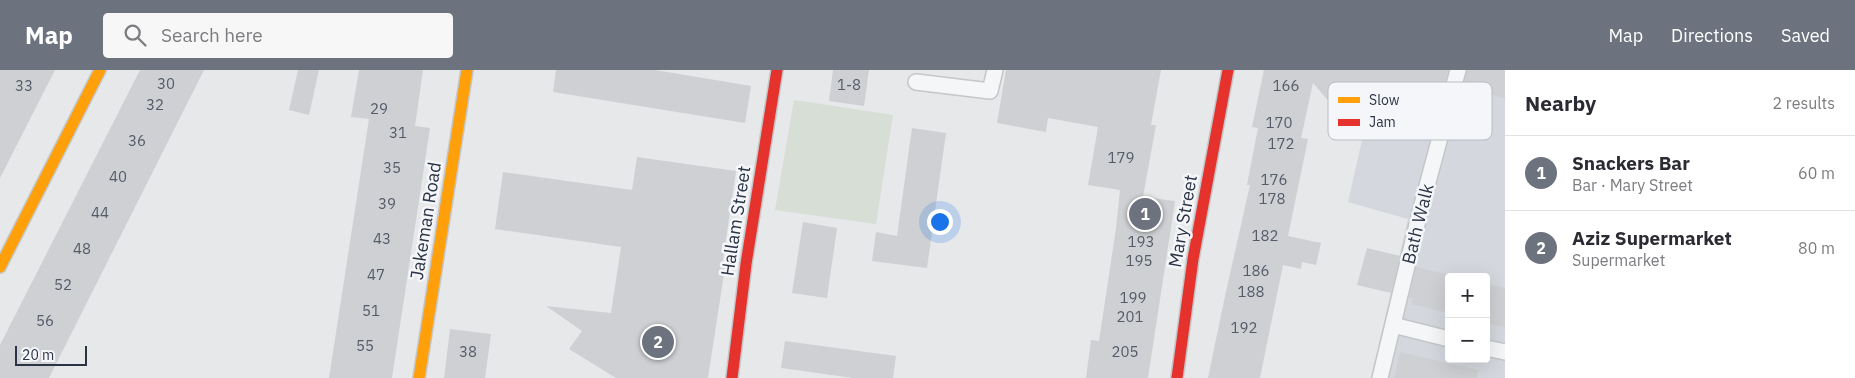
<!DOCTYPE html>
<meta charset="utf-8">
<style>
body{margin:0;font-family:"IBM Plex Sans",sans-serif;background:#f7f7f7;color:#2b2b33}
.controls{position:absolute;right:15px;bottom:15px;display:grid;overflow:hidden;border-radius:5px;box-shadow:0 5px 20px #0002}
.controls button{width:45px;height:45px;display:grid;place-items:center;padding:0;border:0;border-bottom:1px solid #e1e1e2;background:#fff;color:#2b2b33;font:25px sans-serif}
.scale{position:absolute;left:15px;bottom:12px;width:72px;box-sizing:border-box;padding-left:5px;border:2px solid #2b3445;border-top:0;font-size:14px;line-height:18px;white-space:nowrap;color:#2b3445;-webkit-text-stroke:4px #f4f6f9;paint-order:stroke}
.you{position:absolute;left:939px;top:151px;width:18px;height:18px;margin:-12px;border:4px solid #fff;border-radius:50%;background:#1a73e8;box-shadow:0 0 0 8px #1a73e833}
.badge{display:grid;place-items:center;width:32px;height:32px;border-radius:50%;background:#6c737f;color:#fff;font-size:16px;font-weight:700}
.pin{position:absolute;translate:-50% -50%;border:2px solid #fff;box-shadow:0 1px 5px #0006}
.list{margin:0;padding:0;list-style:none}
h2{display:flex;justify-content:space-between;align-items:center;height:65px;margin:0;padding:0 20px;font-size:21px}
h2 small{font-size:16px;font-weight:400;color:#7c7c81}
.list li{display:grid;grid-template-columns:32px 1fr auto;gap:15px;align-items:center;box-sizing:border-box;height:75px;padding:0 20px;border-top:1px solid #e1e1e2}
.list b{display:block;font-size:19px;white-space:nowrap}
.list p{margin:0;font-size:16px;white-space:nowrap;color:#7c7c81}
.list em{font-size:16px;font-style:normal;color:#7c7c81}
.icon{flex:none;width:28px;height:28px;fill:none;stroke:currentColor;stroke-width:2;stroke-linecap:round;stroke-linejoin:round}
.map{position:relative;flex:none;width:1505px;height:308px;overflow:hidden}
header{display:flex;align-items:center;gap:30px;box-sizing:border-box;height:70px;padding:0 25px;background:#6c737f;color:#fff}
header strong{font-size:24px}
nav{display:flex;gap:28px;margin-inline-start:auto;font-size:18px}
.search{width:350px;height:45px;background:#f7f7f7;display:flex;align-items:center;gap:12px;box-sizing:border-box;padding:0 18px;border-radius:5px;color:#7c7c81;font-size:19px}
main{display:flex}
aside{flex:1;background:#fff}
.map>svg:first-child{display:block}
</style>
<header>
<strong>Map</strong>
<div class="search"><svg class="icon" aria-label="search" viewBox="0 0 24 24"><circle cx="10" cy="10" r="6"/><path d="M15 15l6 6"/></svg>Search here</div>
<nav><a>Map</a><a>Directions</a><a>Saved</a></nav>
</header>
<main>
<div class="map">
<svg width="1505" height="308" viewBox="0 0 1505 308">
<rect width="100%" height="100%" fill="#e6e8ea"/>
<path fill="#d4d7dd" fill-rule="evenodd" d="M1264,0H1505V308H1371L1408,149L1348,132L1362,70L1313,12L1263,2ZM1449,207H1486V289H1449Z"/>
<path fill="#d6ded6" d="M794,30L893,45L876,154L775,140Z"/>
<g fill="#ced0d3">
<path d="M0,0H55L0,108Z"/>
<path d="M140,0H204L49,308H0V275Z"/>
<path d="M298,0H319L309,45L289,40Z"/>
<path d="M359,0H423L415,56L430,58L392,308H329L369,49L351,47Z"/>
<path d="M556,0H655L751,16L745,53L553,22Z"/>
<path d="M833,0H869L864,36L829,31Z"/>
<path d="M1006,0H1161L1151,55H1156L1143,127L1175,131L1148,308H1086L1091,270L1099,271L1116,158L1120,120L1088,115L1098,57L1048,48L1046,62L997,53Z"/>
<path d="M1264,0H1448L1439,36L1403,31L1395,70L1369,64L1362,70L1313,13L1301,68L1308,69L1288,166L1321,173L1316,195L1302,192L1301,199L1283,195L1260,308H1208L1225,226L1250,115H1247L1258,58L1252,57Z"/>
<path d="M1467,0H1505V28L1463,18Z"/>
<path d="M912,58L946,63L927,198L872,191L876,162L897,166Z"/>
<path d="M637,87L736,101L722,197H725L708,308H616L569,279L582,261L546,236L611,243L621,177L495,159L503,102L632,120Z"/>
<path d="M803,152L837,158L827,228L792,223Z"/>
<path d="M1367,178L1400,186L1391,223L1357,215Z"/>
<path d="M1416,197L1449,205V243L1411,234L1413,228L1409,227Z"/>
<path d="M1486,214L1505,218V257L1486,253Z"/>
<path d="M450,259L491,264L485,308H444Z"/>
<path d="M785,271L896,286L893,308H853L781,298Z"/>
<path d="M1400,282L1478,300L1477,308H1394Z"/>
</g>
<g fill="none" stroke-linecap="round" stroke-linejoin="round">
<defs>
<g id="lane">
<path d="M916,12L990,21L995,0"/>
<path d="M1393,255L1449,269"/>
<path d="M1486,278L1505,282"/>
<path d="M1380,308L1420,142L1458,0"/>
</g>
<g id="slow">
<path d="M0,197L100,0"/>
<path d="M419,308L467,0"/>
</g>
<g id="jam">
<path d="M732,308L746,194L777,0"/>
<path d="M1177,308L1193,189L1228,0"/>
</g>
</defs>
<use href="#lane" stroke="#c4c6c8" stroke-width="18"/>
<use href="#slow" stroke="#c4c6c8" stroke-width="14"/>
<use href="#jam" stroke="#c4c6c8" stroke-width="14"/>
<use href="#lane" stroke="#f5f6f7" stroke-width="15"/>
<use href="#slow" stroke="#ff9f0a" stroke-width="11"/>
<use href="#jam" stroke="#e5322d" stroke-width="11"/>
</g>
<g text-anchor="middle" stroke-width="5" stroke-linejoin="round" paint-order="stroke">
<g font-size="15" fill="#545c69">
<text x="166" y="19">30</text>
<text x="849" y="20">1-8</text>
<text x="24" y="21">33</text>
<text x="1286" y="21">166</text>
<text x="155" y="40">32</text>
<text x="379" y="44">29</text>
<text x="1279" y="58">170</text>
<text x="398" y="68">31</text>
<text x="137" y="76">36</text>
<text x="1281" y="79">172</text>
<text x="1121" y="93">179</text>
<text x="392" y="103">35</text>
<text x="118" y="112">40</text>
<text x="1274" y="115">176</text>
<text x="1272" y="134">178</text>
<text x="387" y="139">39</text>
<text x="100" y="148">44</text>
<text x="1265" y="171">182</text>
<text x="382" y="174">43</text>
<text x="1141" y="177">193</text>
<text x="82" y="184">48</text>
<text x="1139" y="196">195</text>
<text x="1256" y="206">186</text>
<text x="376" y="210">47</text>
<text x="63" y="220">52</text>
<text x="1251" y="227">188</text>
<text x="1133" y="233">199</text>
<text x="371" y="246">51</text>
<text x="1130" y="252">201</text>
<text x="45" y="256">56</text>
<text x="1244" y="263">192</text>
<text x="365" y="281">55</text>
<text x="468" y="287">38</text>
<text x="1125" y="287">205</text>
</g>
<g font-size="18" fill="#2b3445" stroke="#f4f6f9">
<text transform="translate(426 151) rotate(-81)" y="6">Jakeman Road</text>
<text transform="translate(736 151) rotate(-81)" y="6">Hallam Street</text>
<text transform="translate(1183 151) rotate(-80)" y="6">Mary Street</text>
<text transform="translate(1418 154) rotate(-76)" y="6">Bath Walk</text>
</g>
</g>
<rect x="1328" y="12" width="164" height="58" rx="8" fill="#f4f6f9" stroke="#b8bcc3" stroke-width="1"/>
<rect x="1338" y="27" width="22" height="6" fill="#ff9f0a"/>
<rect x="1338" y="49" width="22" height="7" fill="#e5322d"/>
<g font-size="14" fill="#2b3445">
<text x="1369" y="35">Slow</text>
<text x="1369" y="57">Jam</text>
</g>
</svg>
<div class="controls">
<button>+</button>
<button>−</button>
</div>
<div class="scale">20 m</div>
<div class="you"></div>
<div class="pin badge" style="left:1145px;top:144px">1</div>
<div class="pin badge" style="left:658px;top:272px">2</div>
</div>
<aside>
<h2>Nearby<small>2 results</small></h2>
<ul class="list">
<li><span class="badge">1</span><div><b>Snackers Bar</b><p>Bar · Mary Street</p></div><em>60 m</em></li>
<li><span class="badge">2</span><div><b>Aziz Supermarket</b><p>Supermarket</p></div><em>80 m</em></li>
</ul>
</aside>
</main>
